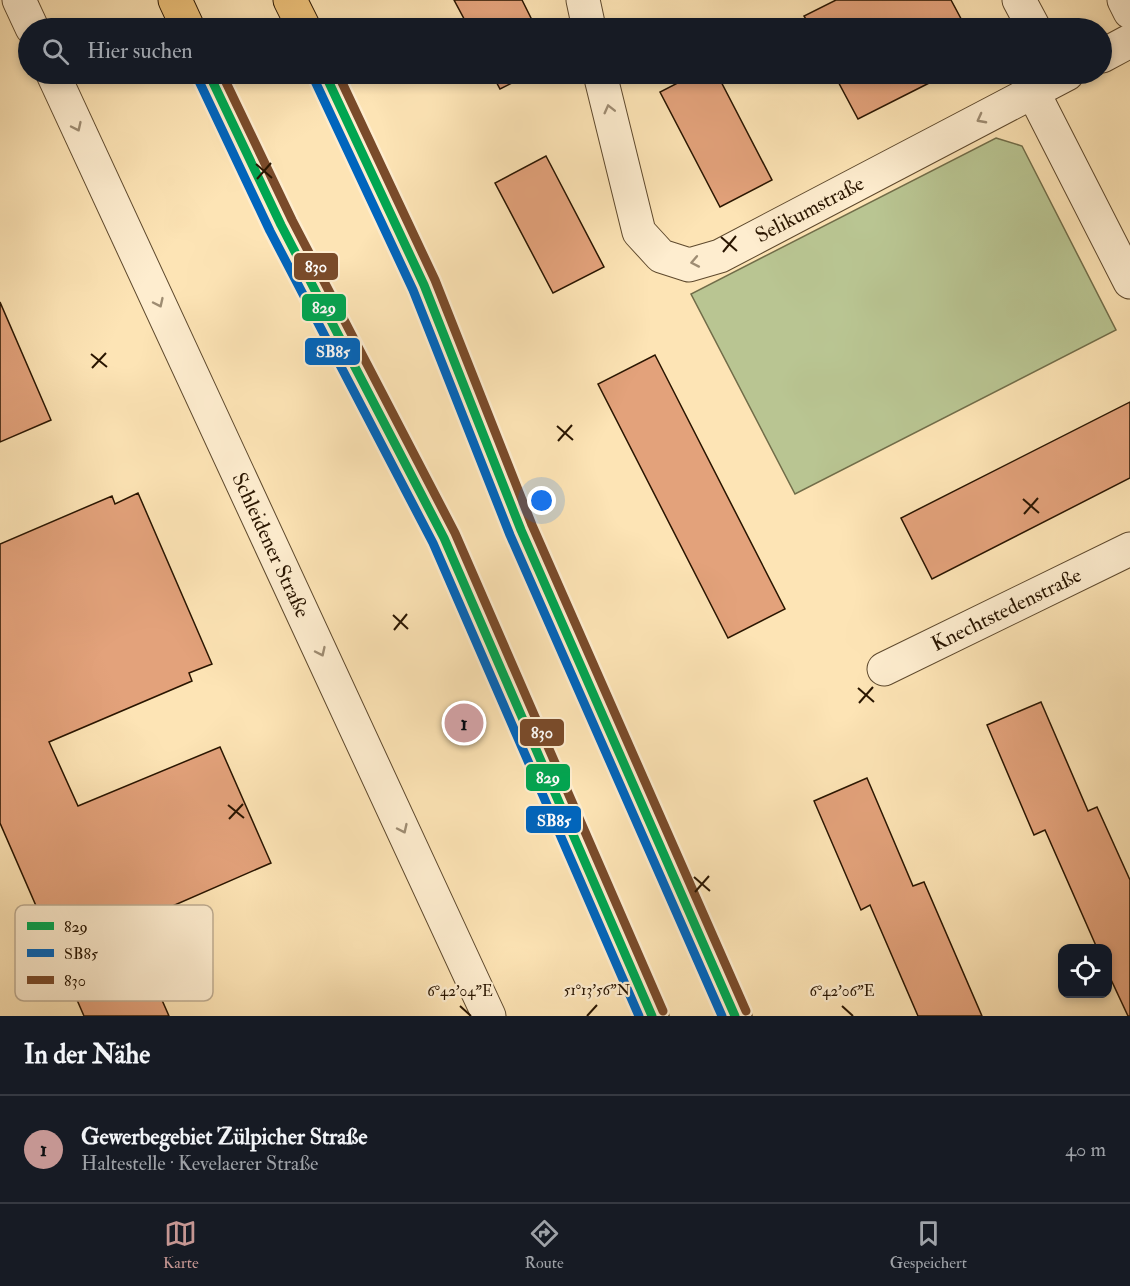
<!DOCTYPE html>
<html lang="de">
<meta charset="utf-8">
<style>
body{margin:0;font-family:"IM FELL Double Pica",serif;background:#20242c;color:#f1f3f6}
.controls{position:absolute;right:18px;bottom:18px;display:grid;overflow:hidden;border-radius:12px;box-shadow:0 3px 9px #0003}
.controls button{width:54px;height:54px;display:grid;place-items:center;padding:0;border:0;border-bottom:2px solid #363941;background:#171b24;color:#f1f3f6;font:30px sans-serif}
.you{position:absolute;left:542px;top:501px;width:21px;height:21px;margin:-15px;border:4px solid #fff;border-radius:50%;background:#1a73e8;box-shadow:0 0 0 9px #1a73e833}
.badge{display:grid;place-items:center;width:39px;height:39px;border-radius:50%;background:#c59692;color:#111;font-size:20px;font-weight:700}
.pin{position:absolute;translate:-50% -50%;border:3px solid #fff;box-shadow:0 2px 6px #0006}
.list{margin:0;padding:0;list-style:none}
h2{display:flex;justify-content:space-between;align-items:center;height:78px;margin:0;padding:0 24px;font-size:26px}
h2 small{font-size:20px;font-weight:400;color:#9ea1a6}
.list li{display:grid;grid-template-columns:39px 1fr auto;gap:18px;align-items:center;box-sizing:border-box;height:108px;padding:0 24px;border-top:2px solid #363941}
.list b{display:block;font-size:22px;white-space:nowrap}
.list p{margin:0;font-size:20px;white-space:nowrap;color:#9ea1a6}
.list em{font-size:20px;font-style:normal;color:#9ea1a6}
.icon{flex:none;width:33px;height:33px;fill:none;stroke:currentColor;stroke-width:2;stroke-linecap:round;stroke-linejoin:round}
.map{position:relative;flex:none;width:1130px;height:1016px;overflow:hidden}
.search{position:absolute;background:#171b24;box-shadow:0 3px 9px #0003;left:18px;right:18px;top:18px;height:66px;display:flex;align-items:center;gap:15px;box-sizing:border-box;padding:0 21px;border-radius:33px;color:#9ea1a6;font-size:22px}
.sheet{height:186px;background:#171b24}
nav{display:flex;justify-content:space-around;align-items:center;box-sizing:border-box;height:84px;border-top:2px solid #363941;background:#171b24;font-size:16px;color:#9ea1a6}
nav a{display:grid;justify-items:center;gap:3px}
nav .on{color:#c59692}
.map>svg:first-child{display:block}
</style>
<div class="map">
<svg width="1130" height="1016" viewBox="0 0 1130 1016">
<rect width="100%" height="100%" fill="#fde4b5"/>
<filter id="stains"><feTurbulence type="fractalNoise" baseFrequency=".00333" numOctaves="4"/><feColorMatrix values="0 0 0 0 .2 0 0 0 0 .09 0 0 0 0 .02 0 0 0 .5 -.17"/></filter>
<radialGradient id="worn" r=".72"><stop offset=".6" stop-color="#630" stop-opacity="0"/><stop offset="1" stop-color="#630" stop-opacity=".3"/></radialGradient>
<path fill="#b9c592" stroke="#716d49" stroke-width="1.5" d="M996,138L1022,146L1116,330L795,494L691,294Z"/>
<g fill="#e3a27b" stroke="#291500" stroke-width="1.5">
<path d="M454,0H522L536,28H469Z"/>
<path d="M836,0H951L966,28H811L804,16Z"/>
<path d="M492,74H530L500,89Z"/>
<path d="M695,74H717L772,180L720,207L660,92Z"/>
<path d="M834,74H947L858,119Z"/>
<path d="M546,156L604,267L553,293L495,183Z"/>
<path d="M0,302L51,420L0,442Z"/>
<path d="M655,355L785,609L728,638L598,384Z"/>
<path d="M1130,402V478L932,579L901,518Z"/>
<path d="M138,493L212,664L189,673L192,681L49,742L78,806L220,747L271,863L129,925L169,1016H84L0,823V544L112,496L115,504Z"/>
<path d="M1041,702L1088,811L1097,807L1130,880V1016H1128L1107,971V948H1097L1045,830L1034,835L987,725Z"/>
<path d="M867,778L913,886L924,882L982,1016H918L870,905L861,910L814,801Z"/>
</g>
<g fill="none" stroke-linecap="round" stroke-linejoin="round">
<defs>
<g id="minor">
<path d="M19,0L32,28"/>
<path d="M583,0L589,28"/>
<path d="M1019,0L1034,28"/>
<path d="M1124,0L1130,12"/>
<path d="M1102,56L1130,41"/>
<path id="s1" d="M53,74L489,1016"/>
<path id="s2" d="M600,74L639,232L661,256L689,265L720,256L1067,74"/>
<path d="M1033,92L1130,282"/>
<path id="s3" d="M884,669L1130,549"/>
</g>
<g id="primary">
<path d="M175,0L188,28"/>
<path d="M290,0L304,28"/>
<path d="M209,74L281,225L444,538L652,1016"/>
<path d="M325,74L424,285L521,530L735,1016"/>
</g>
</defs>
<use href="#minor" stroke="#5e492d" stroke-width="35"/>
<use href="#primary" stroke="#291500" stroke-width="35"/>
<use href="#minor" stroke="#feedcf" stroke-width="33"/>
<use href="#primary" stroke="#eec27a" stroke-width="33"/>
<defs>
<g id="bus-1">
<path d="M209,74L281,225L444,538L652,1016"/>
<path d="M325,74L424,285L521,530L735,1016"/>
</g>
<g id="bus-2">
<path d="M198,79L270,231L433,543L639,1016"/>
<path d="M314,79L413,290L510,535L722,1016"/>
</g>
<g id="bus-3">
<path d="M222,74L292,220L455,533L663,1011"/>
<path d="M338,74L435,280L532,525L746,1011"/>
</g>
</defs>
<use href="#bus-1" stroke="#feedcf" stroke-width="14"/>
<use href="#bus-2" stroke="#feedcf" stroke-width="14"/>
<use href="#bus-3" stroke="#feedcf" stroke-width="14"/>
<use href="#bus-1" stroke="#00a651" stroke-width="9"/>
<use href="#bus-2" stroke="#0065bd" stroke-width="9"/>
<use href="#bus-3" stroke="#7a4b2a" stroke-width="9"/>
</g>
<defs><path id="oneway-chevron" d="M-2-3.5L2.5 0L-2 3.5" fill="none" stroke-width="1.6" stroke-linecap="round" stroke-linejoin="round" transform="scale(1.5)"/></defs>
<g stroke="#9e8c72">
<use href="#oneway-chevron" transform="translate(609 109) rotate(-104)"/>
<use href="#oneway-chevron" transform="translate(981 119) rotate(152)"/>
<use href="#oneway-chevron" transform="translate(77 127) rotate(65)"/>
<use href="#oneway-chevron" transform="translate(695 262) rotate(169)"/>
<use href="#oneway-chevron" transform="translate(159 303) rotate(65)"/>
<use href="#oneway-chevron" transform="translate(321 652) rotate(65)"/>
<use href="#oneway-chevron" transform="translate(403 829) rotate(65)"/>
</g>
<path fill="none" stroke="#291500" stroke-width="2" d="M256,164L272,178M257,179L271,163M721,237L737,251M723,252L736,236M91,354L107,367M92,368L106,353M557,426L573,440M558,441L572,425M1023,499L1039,513M1024,514L1038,498M393,615L408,629M394,630L407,614M858,688L874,702M859,703L873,687M228,805L244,818M229,819L243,804M694,877L710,891M695,892L709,876M460,1006L471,1016M842,1006L853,1016M587,1016L597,1005"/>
<g text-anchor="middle" stroke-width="4.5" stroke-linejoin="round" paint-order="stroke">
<g font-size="21" fill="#291500" stroke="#feedcf">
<text dy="7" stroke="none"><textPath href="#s2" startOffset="358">Selikumstraße</textPath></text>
<text dy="7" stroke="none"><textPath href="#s1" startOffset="519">Schleidener Straße</textPath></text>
<text dy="7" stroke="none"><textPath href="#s3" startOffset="136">Knechtstedenstraße</textPath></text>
</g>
</g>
<rect x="15" y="905" width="198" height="96" rx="9" fill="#feedcf" stroke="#beac91" stroke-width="1.5"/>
<rect x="27" y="922" width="27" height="8" fill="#00a651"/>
<rect x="27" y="949" width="27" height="8" fill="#0065bd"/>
<rect x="27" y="976" width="27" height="8" fill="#7a4b2a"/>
<g font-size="16" fill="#291500">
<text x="64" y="932">829</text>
<text x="64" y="959">SB85</text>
<text x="64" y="986">830</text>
</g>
<g font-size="15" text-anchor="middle" fill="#291500" stroke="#feedcf" stroke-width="4.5" stroke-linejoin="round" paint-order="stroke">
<text x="597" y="995">51°13'56"N</text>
<text x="460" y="996">6°42'04"E</text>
<text x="842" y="996">6°42'06"E</text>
</g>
<g stroke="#feedcf" stroke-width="2">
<rect x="293" y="252" width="46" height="29" rx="6" fill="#7a4b2a"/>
<rect x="301" y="293" width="46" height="29" rx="6" fill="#00a651"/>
<rect x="304" y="337" width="57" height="29" rx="6" fill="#0065bd"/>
<rect x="519" y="718" width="46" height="29" rx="6" fill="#7a4b2a"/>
<rect x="525" y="763" width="46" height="29" rx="6" fill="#00a651"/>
<rect x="525" y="805" width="57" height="29" rx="6" fill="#0065bd"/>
</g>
<g font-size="16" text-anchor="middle" font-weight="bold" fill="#fff">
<text x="316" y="272">830</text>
<text x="324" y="313">829</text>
<text x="333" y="357">SB85</text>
<text x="542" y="738">830</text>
<text x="548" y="783">829</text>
<text x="554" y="826">SB85</text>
</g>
<rect width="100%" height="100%" filter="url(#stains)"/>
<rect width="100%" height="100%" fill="url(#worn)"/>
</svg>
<div class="controls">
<button><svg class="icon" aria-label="locate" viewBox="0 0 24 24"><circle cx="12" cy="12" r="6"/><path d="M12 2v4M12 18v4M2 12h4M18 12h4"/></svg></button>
</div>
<div class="you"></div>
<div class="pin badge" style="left:464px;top:723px">1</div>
<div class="search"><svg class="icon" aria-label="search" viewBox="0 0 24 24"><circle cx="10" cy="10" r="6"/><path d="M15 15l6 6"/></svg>Hier suchen</div>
</div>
<section class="sheet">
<h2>In der Nähe<small></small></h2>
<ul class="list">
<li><span class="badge">1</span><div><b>Gewerbegebiet Zülpicher Straße</b><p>Haltestelle · Kevelaerer Straße</p></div><em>40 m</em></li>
</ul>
</section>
<nav>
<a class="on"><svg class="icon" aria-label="map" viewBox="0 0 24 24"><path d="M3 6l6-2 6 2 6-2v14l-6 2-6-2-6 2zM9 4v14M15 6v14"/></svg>Karte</a>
<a><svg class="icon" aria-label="directions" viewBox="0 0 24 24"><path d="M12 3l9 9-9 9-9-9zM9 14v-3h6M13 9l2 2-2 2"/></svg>Route</a>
<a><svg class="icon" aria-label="saved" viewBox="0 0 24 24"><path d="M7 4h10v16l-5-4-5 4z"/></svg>Gespeichert</a>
</nav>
